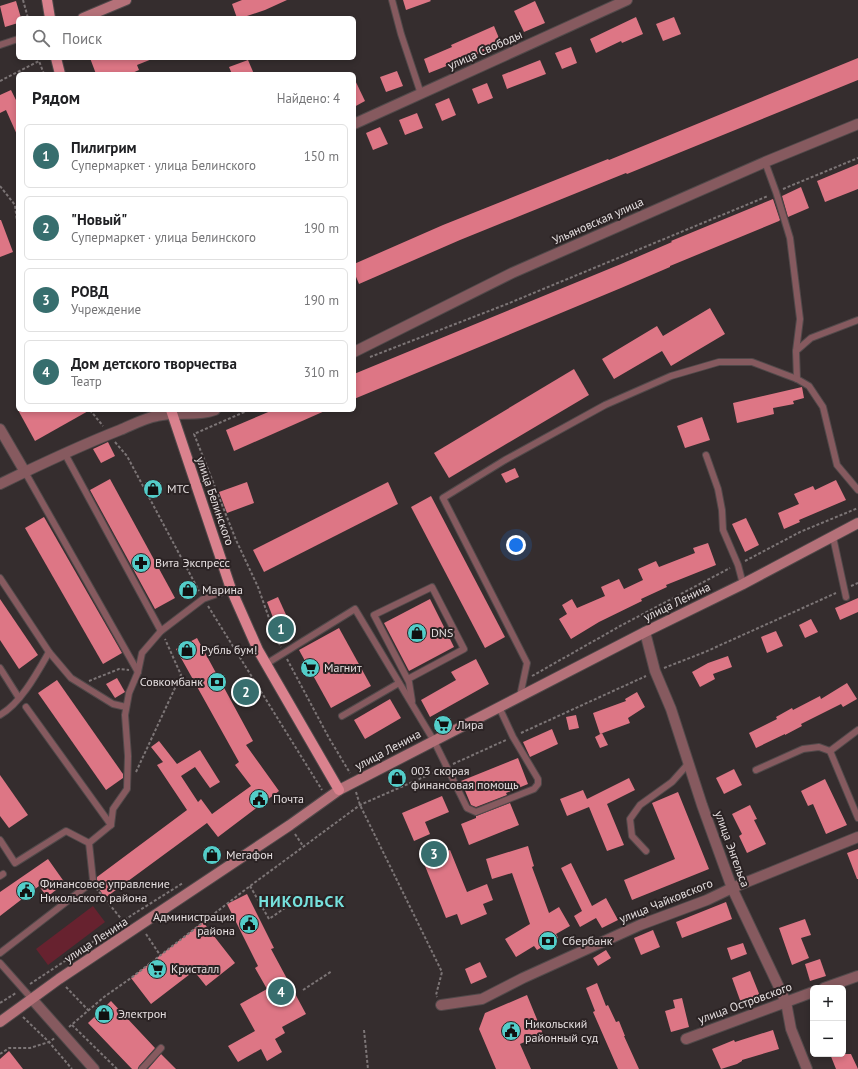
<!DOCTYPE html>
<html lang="ru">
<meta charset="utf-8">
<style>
body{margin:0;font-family:"PT Sans",sans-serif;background:#f6f6f6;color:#202124}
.controls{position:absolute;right:12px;bottom:12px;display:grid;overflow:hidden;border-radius:6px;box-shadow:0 2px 6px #0003}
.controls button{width:36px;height:36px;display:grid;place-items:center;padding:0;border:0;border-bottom:1px solid #e0e0e0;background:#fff;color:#202124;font:20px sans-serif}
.you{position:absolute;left:516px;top:545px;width:14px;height:14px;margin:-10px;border:3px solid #fff;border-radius:50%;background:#1a73e8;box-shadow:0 0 0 6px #1a73e833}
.badge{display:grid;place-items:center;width:26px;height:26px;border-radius:50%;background:#376e6e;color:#fff;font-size:13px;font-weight:700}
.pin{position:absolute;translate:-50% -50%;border:2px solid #fff;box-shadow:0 1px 4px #0006}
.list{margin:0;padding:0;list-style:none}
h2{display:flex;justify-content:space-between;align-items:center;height:52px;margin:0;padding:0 16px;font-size:17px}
h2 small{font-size:13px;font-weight:400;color:#757577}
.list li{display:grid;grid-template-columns:26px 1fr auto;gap:12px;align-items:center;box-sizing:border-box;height:64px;margin:0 8px 8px;padding:0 8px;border:1px solid #e0e0e0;border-radius:6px}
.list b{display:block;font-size:15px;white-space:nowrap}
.list p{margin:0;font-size:13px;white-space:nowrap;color:#757577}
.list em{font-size:13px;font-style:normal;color:#757577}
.icon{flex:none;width:22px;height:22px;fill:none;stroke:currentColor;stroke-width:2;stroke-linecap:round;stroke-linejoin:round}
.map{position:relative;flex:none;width:858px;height:1069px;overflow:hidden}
.search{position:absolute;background:#fff;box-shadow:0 2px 6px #0003;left:16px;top:16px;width:340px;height:44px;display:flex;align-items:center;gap:10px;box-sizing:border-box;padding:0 14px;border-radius:6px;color:#757577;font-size:15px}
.panel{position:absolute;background:#fff;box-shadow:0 2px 6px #0003;left:16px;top:72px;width:340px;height:340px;border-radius:6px}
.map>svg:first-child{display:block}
</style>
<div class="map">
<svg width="858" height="1069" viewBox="0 0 858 1069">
<rect width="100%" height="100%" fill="#352d2e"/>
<path fill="#67222f" d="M93,906L105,922L48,965L36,949Z"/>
<g fill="#dd7685">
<path d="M242,0H287L265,10L241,18H237L232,4Z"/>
<path d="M403,0H430L431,1L406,10Z"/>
<path d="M16,1L21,18H18V23L5,27L0,6Z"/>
<path d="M535,1L545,23L524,32L514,11Z"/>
<path d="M636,17L643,34L622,43L621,41L596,53L590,39Z"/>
<path d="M674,17L681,34L663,41L656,24Z"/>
<path d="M494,26L501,43L459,63V61L429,73L424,59L452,47L451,45Z"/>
<path d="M571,47L577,63L562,69L555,53Z"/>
<path d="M90,58H152V59L137,65L139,70L130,74H96Z"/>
<path d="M858,58V80L627,174L626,173L460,240L359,284L354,272V264L443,225L608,159L609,160Z"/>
<path d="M248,60L254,74H232L229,67Z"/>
<path d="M540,60L546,74L507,89L502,75Z"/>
<path d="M397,71L403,86L386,92L380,77Z"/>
<path d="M354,78L365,101L354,107Z"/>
<path d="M487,83L493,98L478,104L472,89Z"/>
<path d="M11,90L16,100L18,99V137L6,110L0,113V95Z"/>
<path d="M449,98L456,115L442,121L435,104Z"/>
<path d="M417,113L423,128L405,135L399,120Z"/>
<path d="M380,127L388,144L373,150L366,133Z"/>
<path d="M858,164V189L825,202L817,181Z"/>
<path d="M801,187L809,208L788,217L782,196Z"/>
<path d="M773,199L780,220L779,221L670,266V267L621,288L354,399V374L621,264L672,242L671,241Z"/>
<path d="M0,220H1L13,252L0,257Z"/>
<path d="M710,308L725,334L671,366L662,351L614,379L602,359L657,326L663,336Z"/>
<path d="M574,369L589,395L449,478L434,453Z"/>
<path d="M802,387L804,398L793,401L794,404L773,408L774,414L737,423L733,403Z"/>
<path d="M18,410H90L35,441Z"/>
<path d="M273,410H327L234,451L226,430Z"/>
<path d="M702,417L710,440L685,448L677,426Z"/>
<path d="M108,442L115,456L101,463L93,449Z"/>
<path d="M515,468L519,477L506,483L501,474Z"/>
<path d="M110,479L175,598L155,609L90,490Z"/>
<path d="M836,480L846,500L799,520L800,522L784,529L778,513L799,504L794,494L813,486L815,490Z"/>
<path d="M247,482L254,503L227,513L219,492Z"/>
<path d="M388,482L398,504L264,572L253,550Z"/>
<path d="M431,496L505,637L485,648L411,507Z"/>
<path d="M44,517L122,653L103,664L25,528Z"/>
<path d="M746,518L759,545L745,552L732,524Z"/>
<path d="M708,543L716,565L666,585L667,587L641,599L642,601L599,622L571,639L559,619L567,614L562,605L572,599L577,608L605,596L601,587L619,579L624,589L643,580L638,569L656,561L659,567L695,553L693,548Z"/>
<path d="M278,597L292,628L279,633L267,602Z"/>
<path d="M858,598V612L840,620L835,608Z"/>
<path d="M0,599L38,655L19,669L0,640Z"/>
<path d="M430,599L454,647L409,671L384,623Z"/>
<path d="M811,619L818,632L805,638L799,625Z"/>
<path d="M339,628L371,686L331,708L299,650Z"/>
<path d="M776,631L783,646L767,653L761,637Z"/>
<path d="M197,638L253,741L246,745L279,791L218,837L207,823L105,898L96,884L97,877L187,810L157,765L163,762L151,747L159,741L177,764L200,750L220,782L210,788L195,767L181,776L198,802L201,799L212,814L251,786L235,765L239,762L176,649Z"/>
<path d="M728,656L732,667L713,674L715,679L700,687L692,672L708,663Z"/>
<path d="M476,659L489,684L430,717L421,700L456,680L451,672Z"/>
<path d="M117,678L125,692L115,698L106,684Z"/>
<path d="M57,680L123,774V778L106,790L38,693Z"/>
<path d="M847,683L857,699L843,707L841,704L801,724L802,726L785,735V734L756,748L749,733L777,719L776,717L792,708L793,710L820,696L821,699Z"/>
<path d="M637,692L645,707L628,718L630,723L600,734L593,713L626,701L625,699Z"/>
<path d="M390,699L401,718L365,739L354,720Z"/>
<path d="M576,715L579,728L569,730L566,717Z"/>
<path d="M552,729L558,744L530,757L523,742Z"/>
<path d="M602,733L608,745L600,748L595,737Z"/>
<path d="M518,758L528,784L506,793L507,795L476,807L471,805L461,781Z"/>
<path d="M734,769L742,785L724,794L716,778Z"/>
<path d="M0,775L28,815L9,828L0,816Z"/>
<path d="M629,778L635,790L607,804L624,845L607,851L589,807L567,816L560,799L583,790L587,799Z"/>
<path d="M825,779L847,825L826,834L813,804L808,806L801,791Z"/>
<path d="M678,792L709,869L632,900L624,880L675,859L652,803Z"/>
<path d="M442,796L449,812L425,822L430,834L414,841L402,813Z"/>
<path d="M510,803L519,825L469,845L461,824L476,818V816Z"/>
<path d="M750,805L757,819L754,820L766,844L747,853L739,836L742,834L732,814Z"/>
<path d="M528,846L534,866L532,867L549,913L559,907L570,926L556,934L558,938L537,950L534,946L516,957L505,939L530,924L512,873L492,879L486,859Z"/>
<path d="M858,849V879H857L847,853Z"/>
<path d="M450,850L467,892L487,884L493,900L483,904L487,914L461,925L457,914L446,918L423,861Z"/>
<path d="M48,859L65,883L47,897L39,886L0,916V892Z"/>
<path d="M571,863L592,906L606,898L618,920L602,928L596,918L580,927L574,916L582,911L561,868Z"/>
<path d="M247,894L274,948L271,949L306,1014L282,1027L285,1033L275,1039L282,1052L267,1061L261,1049L238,1062L228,1046L255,1031L240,1004L267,989L255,968L258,966L227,904Z"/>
<path d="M726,902L732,919L682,938L676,922Z"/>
<path d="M805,919L811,935L801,938L809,958L792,965L779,928Z"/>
<path d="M203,922L235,963L206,986L194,971L151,1004L131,978Z"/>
<path d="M653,930L660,947L641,955L634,938Z"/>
<path d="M743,943L747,954L731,960L727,948Z"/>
<path d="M606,950L611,958L598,966L593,958Z"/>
<path d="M820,959L826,976L810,981L805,964Z"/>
<path d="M480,962L487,977L471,984L465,969Z"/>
<path d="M750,971L760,996L741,1003L732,978Z"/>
<path d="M597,983L606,1006L608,1005L616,1022L619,1021L625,1036H624L639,1069H618L593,1012L595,1011L586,988Z"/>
<path d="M527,995L543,1034L520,1044L531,1069H496L479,1029L485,1013Z"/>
<path d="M682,998L689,1027L671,1032L665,1011L675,1008L673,1000Z"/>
<path d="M111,1001L155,1048L139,1066L138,1069H132L88,1023Z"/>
<path d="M773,1030L779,1049L742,1060V1061L737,1064L721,1069L712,1049L734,1040L735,1042Z"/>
<path d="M9,1051L23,1069H0V1059Z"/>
<path d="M161,1054L176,1069H148Z"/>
<path d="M830,1054H851L858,1069H836Z"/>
</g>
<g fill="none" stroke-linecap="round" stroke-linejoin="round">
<defs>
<g id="service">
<path d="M392,0L401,34L421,94"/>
<path d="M0,45L18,39"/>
<path d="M765,162L776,192L790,238L800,319L796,351"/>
<path d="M797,379L796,351L811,338L858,320"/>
<path d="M65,454L161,631"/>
<path d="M706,455L718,489L722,510L723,530L738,565L743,584"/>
<path d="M25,472L138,672"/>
<path d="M833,537L846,597"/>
<path d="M0,578L49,652C37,673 21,703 0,715"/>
<path d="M49,652L71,678L113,704L126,707"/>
<path d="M266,664L355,609L434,741L467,808L476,812L534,789L538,784V779L513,737L499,707"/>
<path d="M0,668L19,698"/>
<path d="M408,679L464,649L432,587L374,615L409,682L412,701"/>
<path d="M520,696L527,663L443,498L505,460L605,405L671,376L719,362H752L797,379L809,386L823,407L837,465L858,490"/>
<path d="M26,707L111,825"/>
<path d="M342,716L399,683"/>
<path d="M858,730L830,751L858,818"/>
<path d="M756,770L803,749L819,747L830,751"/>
<path d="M0,840L15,863L66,831L89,843"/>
<path d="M646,851L632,836L630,819L640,805L672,782L688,764"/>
<path d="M0,876L3,874"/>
<path d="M0,953L92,882L93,880L89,843L111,825L113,809L127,789L128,756L125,715L129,693L138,672L142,653L161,631L203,599L231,589"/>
<path d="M0,963L32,999"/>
<path d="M142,1069L161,1048"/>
</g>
<g id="minor">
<path d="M354,124L627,0"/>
<path d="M354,352L512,273L765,162L858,124"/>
<path d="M0,429L25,472"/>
<path d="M0,484C39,465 79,446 120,430C132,425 145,418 157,416C176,411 197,417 215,410"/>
<path d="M645,632L655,671L671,709L702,805L732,888L786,1002L791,1029L807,1069"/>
<path d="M824,988L858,976"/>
<path d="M32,999L94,1069"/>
<path d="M441,1005L482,999L523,978L640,925L707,900L732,888L858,837"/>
<path d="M686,1039L813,992"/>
</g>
<g id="secondary">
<path d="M83,18L126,0"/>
<path d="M0,1022L59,979L290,825L339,790L645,632L743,584L858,523"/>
</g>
<g id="primary">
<path d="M47,0L50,18"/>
<path d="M56,58L60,74"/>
<path d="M171,410L231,589L258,650L339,790"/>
</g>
</defs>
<use href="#service" stroke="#51494a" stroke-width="8"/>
<use href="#minor" stroke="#51494a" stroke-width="12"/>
<use href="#secondary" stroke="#51494a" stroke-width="12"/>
<use href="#primary" stroke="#51494a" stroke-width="12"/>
<g stroke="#7c7576" stroke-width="2" stroke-dasharray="3 2" stroke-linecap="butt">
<path d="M23,0L28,18"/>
<path d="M0,81L39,61L44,74"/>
<path d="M0,186L15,205L18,230"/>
<path d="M783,189L858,158"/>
<path d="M370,357L507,304L768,196"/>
<path d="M90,410L103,426"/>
<path d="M249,410L194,434L236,540L258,587L276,638L281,647"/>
<path d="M115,442L127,456L199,591"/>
<path d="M745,561L800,532L858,508"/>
<path d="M851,586L858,583"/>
<path d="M208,606L322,790"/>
<path d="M287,659L329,738L350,773"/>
<path d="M664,668L705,652L836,593"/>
<path d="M532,676L622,625L730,568"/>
<path d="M89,681L119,669L129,670"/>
<path d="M521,733L646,676"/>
<path d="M453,764L506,740"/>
<path d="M136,772L181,675L165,639"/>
<path d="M356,792L360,805L442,972L436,995L437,997"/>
<path d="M295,834L303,846"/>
<path d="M250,886L269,919L295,901"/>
<path d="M96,888L123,921"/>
<path d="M146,934L160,955"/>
<path d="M75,954L132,915L183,883"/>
<path d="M30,984L68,959"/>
<path d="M66,987L89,1011"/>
<path d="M303,990L332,971"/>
<path d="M0,1003L16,993"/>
<path d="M23,1017L49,1042L72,1069"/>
<path d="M72,1025L117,1069"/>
<path d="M69,1027L104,997L131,978L250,886L360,805L440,770"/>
<path d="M364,1030L368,1069"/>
<path d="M0,1054L9,1048H30L49,1042L55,1038"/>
</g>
<use href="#service" stroke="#865a5f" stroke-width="6"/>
<use href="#minor" stroke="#865a5f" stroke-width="10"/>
<use href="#secondary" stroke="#b57179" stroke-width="10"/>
<use href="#primary" stroke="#da828e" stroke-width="10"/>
</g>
<defs>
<symbol id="shop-disc" viewBox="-11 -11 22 22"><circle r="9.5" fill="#53cdc9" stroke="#2b2324"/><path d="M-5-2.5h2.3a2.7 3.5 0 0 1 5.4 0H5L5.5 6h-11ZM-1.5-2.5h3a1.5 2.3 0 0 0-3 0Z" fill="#111"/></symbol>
<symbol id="pharmacy-disc" viewBox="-11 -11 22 22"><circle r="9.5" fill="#53cdc9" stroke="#2b2324"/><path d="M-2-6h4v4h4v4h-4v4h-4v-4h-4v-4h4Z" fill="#111"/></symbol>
<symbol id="supermarket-disc" viewBox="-11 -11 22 22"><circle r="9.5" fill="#53cdc9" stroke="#2b2324"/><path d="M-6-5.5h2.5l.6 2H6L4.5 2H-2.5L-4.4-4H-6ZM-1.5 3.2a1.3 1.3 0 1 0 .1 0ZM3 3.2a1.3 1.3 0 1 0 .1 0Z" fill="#111"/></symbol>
<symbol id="bank-disc" viewBox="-11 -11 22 22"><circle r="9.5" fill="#53cdc9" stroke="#2b2324"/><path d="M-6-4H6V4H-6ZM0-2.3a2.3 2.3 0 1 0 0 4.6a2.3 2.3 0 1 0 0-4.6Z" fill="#111"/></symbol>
<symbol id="civic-disc" viewBox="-11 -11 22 22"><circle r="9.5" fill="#53cdc9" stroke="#2b2324"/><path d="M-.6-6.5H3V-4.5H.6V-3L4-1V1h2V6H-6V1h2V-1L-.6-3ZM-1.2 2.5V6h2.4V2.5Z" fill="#111"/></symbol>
</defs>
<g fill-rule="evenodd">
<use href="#shop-disc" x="142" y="478" width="22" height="22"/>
<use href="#pharmacy-disc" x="130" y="552" width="22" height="22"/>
<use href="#shop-disc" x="177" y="579" width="22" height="22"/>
<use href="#shop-disc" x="406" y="622" width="22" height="22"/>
<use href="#shop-disc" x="176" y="639" width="22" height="22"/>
<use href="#supermarket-disc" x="299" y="657" width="22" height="22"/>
<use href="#bank-disc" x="206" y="671" width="22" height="22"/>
<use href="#supermarket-disc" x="432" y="714" width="22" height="22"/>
<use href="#shop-disc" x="386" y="767" width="22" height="22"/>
<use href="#civic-disc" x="248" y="788" width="22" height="22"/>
<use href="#shop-disc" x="201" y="844" width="22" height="22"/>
<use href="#civic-disc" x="15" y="880" width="22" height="22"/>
<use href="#civic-disc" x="238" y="913" width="22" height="22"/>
<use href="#bank-disc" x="537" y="930" width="22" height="22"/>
<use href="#supermarket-disc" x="146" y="958" width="22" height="22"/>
<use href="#shop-disc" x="93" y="1003" width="22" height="22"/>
<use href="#civic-disc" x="500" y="1020" width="22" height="22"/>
</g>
<g text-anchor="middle" stroke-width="4" stroke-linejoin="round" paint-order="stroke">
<g font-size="12" fill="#e4dedf" stroke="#2b2324">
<text transform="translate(485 50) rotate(-24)" y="4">улица Свободы</text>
<text transform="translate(598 221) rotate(-24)" y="4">Ульяновская улица</text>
<text transform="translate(215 501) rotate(71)" y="4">улица Белинского</text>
<text transform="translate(677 602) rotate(-26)" y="4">улица Ленина</text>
<text transform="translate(388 750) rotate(-28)" y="4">улица Ленина</text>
<text transform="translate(732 849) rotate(70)" y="4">улица Энгельса</text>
<text transform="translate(666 901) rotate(-22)" y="4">улица Чайковского</text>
<text transform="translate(96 940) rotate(-33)" y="4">улица Ленина</text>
<text transform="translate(745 1003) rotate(-20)" y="4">улица Островского</text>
</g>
<g font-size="12" fill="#e4dedf" stroke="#2b2324" text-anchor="start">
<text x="167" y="493">МТС</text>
<text x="155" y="567">Вита Экспресс</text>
<text x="202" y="594">Марина</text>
<text x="431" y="637">DNS</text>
<text x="201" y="654">Рубль бум!</text>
<text x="324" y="672">Магнит</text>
<text x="203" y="686" text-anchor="end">Совкомбанк</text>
<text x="457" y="729">Лира</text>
<text x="411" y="775">003 скорая<tspan x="411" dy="14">финансовая помощь</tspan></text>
<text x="273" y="803">Почта</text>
<text x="226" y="859">Мегафон</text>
<text x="40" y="888">Финансовое управление<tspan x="40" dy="14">Никольского района</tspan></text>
<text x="235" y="921" text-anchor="end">Администрация<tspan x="235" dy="14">района</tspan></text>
<text x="562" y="945">Сбербанк</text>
<text x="171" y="973">Кристалл</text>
<text x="118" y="1018">Электрон</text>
<text x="525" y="1028">Никольский<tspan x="525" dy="14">районный суд</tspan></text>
</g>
<g font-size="16" font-weight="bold" letter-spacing="1" fill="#76e1dd" stroke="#2b2324">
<text x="302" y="907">НИКОЛЬСК</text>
</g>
</g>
</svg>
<div class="controls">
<button>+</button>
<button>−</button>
</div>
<div class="you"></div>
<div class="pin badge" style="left:281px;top:629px">1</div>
<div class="pin badge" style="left:246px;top:692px">2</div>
<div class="pin badge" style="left:434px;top:854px">3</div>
<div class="pin badge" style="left:281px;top:992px">4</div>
<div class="search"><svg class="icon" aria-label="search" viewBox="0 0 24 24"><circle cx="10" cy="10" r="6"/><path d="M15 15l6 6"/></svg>Поиск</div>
<section class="panel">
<h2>Рядом<small>Найдено: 4</small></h2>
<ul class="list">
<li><span class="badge">1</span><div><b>Пилигрим</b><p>Супермаркет · улица Белинского</p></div><em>150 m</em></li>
<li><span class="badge">2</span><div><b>&quot;Новый&quot;</b><p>Супермаркет · улица Белинского</p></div><em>190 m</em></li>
<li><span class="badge">3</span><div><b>РОВД</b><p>Учреждение</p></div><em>190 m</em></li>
<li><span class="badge">4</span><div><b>Дом детского творчества</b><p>Театр</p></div><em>310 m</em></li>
</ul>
</section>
</div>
